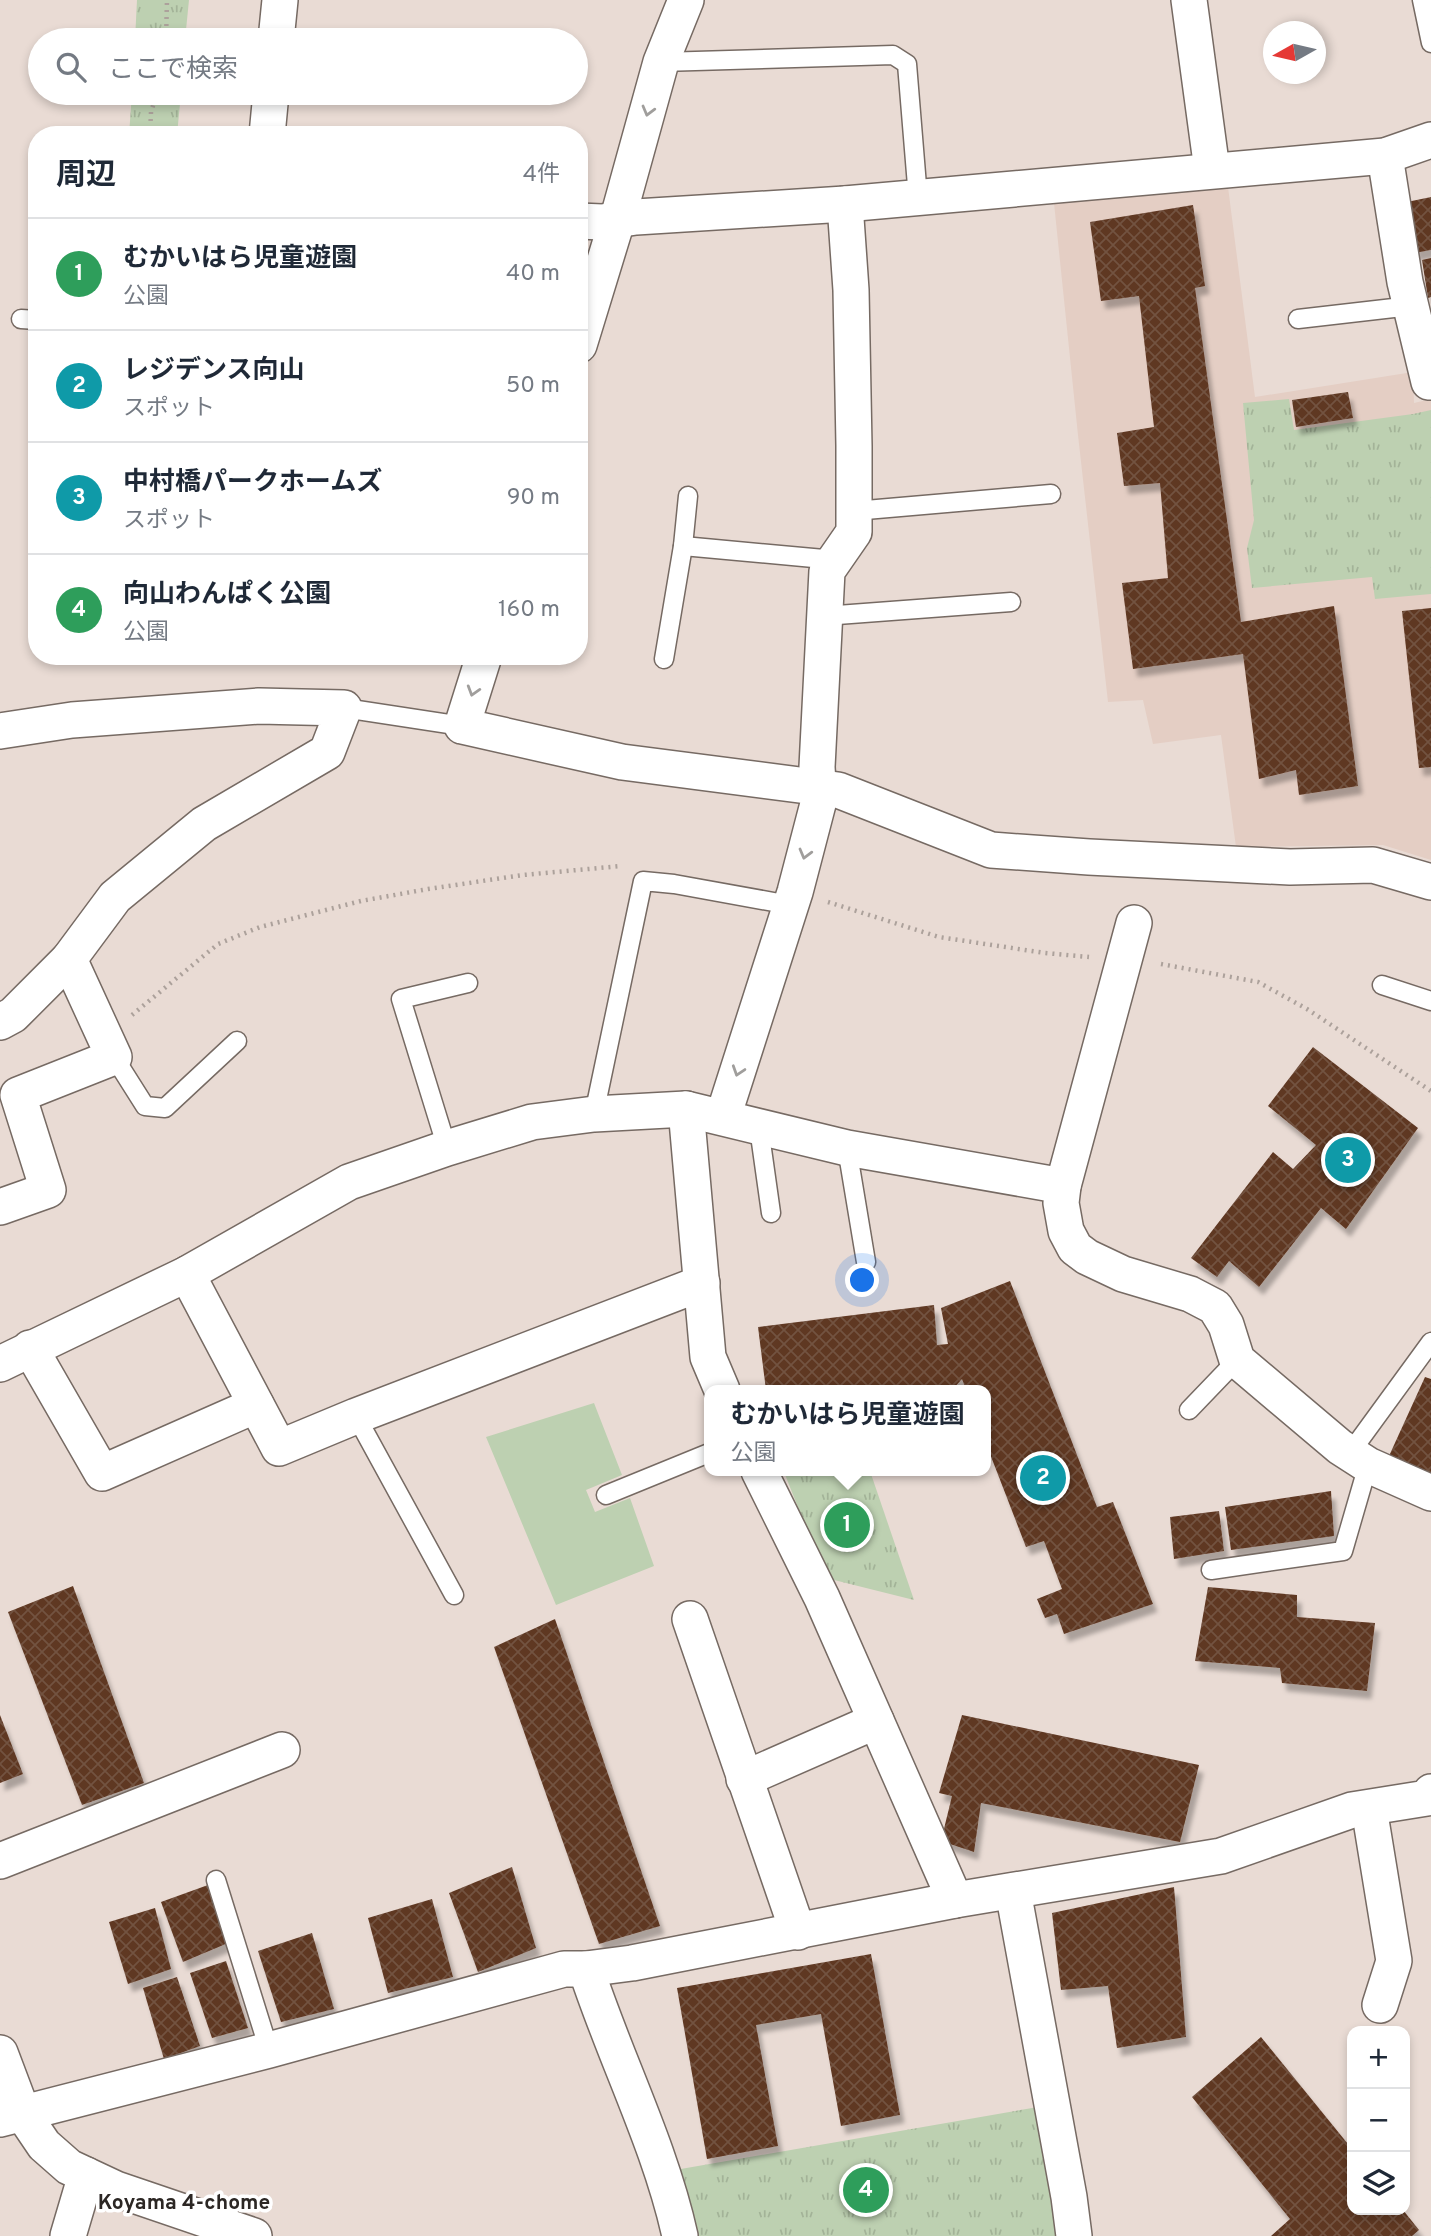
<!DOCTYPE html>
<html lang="ja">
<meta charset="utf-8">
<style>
body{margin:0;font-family:Overpass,"Noto Sans JP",sans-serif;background:#f2f2f3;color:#1f2937}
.controls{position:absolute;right:21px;bottom:21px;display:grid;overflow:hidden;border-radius:14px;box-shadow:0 4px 10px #0003}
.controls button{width:63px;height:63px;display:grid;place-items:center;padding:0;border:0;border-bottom:2px solid #e0e1e3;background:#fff;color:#1f2937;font:35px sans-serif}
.compass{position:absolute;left:1263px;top:21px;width:63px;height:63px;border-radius:50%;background:#fff;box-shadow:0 4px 10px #0003;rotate:262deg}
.you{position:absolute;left:863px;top:1281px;width:24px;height:24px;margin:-18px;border:5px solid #fff;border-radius:50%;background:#1a73e8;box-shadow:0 0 0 10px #1a73e833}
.badge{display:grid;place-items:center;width:46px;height:46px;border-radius:50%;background:#0b8043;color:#fff;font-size:23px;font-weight:700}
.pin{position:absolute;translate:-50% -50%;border:4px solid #fff;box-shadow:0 2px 7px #0006}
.popup{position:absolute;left:704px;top:1385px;width:287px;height:91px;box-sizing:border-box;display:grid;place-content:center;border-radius:14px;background:#fff;filter:drop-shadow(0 2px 5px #0005);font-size:23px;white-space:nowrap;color:#747a83}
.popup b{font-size:26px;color:#1f2937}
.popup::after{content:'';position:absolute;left:50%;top:100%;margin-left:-14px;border:14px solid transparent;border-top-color:#fff}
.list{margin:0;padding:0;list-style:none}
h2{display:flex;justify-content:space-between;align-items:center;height:91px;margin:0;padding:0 28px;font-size:30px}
h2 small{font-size:23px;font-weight:400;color:#747a83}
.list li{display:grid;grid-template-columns:46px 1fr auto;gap:21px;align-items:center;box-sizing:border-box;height:112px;padding:0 28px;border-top:2px solid #e0e1e3}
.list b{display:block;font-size:26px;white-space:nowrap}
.list p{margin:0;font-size:23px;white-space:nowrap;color:#747a83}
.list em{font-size:23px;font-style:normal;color:#747a83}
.icon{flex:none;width:38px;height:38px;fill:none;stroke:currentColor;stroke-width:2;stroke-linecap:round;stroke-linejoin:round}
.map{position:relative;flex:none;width:1431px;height:2236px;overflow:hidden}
.search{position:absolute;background:#fff;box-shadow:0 4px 10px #0003;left:28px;top:28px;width:560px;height:77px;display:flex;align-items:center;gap:18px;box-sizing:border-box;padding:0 24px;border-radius:38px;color:#747a83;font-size:26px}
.panel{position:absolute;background:#fff;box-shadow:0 4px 10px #0003;left:28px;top:126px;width:560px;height:539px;border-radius:28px}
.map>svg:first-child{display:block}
</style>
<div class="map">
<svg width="1431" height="2236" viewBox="0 0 1431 2236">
<defs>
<pattern id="park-tufts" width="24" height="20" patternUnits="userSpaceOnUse" patternTransform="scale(1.75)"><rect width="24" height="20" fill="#bdd0b1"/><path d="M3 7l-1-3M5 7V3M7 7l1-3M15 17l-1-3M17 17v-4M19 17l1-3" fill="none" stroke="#a3b398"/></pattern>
<pattern id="building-cross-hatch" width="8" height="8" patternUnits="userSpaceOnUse" patternTransform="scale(1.75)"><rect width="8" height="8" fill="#5e3722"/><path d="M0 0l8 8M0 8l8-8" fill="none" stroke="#725241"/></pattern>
<filter id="shadow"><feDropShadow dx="4.5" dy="8" stdDeviation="2" flood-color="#0004"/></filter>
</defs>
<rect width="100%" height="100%" fill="#e9dbd4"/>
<path fill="#e4cec4" d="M1228,187L1255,397L1413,372L1414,403L1431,399V860L1383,845L1236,847L1221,735L1153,744L1143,700L1108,702L1078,435L1054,203Z"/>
<path fill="#bdd0b1" d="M594,1403L622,1475L586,1490L595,1512L630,1498L654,1566L556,1605L486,1437Z"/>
<g fill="url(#park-tufts)">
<path d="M137,0H189L185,40H135Z"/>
<path d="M132,93H181L177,135H129Z"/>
<path d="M1289,399L1294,430L1413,414L1431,410V594L1375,599L1372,577L1252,588L1247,548L1254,520L1243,403Z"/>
<path d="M792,1471H870L914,1600L826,1578L784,1472Z"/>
<path d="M1038,2107L1056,2236H696L675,2170Z"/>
</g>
<g fill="url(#building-cross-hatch)" filter="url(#shadow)">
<path d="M1431,197V250L1414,253L1407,202Z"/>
<path d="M1193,205L1205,286L1195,288L1241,622L1334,606L1358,786L1299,795L1296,770L1259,779L1243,654L1133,669L1122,583L1168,578L1160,483L1124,486L1117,433L1154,427L1139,296L1101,301L1090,222Z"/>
<path d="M1431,258V297L1428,298L1422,260Z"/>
<path d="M1348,392L1353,418L1296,427L1292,400Z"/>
<path d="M1431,608V767L1419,768L1402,611Z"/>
<path d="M1313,1047L1418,1128L1346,1229L1321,1208L1259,1287L1229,1261L1217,1277L1191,1258L1273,1152L1293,1169L1316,1145L1268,1106Z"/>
<path d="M1010,1281L1097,1507L1113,1502L1153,1604L1064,1634L1057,1614L1045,1618L1037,1599L1062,1589L1044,1541L1026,1547L985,1441V1390H966L962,1379L953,1389L939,1390H766L758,1327L934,1305L937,1345L948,1344L941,1308Z"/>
<path d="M1425,1377L1431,1379V1473L1389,1456Z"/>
<path d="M1331,1491L1334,1536L1231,1550L1225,1507Z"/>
<path d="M1219,1511L1224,1551L1174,1559L1170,1517Z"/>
<path d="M73,1586L144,1783L82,1805L8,1612Z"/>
<path d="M1208,1587L1297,1595V1617L1375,1623L1367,1691L1282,1683L1280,1668L1195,1661Z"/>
<path d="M555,1619L660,1926L599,1944L494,1647Z"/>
<path d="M0,1715L23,1774L0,1783Z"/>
<path d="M962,1715L1199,1765L1180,1842L981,1803L974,1852L941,1841L952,1796L939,1793Z"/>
<path d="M512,1867L536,1948L478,1972L449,1893Z"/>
<path d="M208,1885L228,1943L183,1962L161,1902Z"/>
<path d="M1174,1887L1186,2037L1117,2048L1108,1986L1061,1990L1052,1913Z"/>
<path d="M432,1899L453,1977L388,1993L368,1918Z"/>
<path d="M155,1908L171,1969L128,1984L109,1922Z"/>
<path d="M312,1933L334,2009L281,2022L258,1951Z"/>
<path d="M871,1954L900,2115L841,2126L821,2014L756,2025L778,2146L707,2159L677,1988Z"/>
<path d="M226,1961L248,2028L212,2038L190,1973Z"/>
<path d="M177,1977L200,2046L164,2059L143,1988Z"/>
<path d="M1261,2037L1352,2149V2210H1403L1419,2230L1412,2236H1271L1290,2219L1192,2097Z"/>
</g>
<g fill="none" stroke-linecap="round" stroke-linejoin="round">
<defs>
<g id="lane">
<path d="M1422,0L1431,43"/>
<path d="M661,62L893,55L907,64L918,198"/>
<path d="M21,319L37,320"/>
<path d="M1298,319L1411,306"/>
<path d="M854,511L1051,494"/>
<path d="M683,546L835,560"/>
<path d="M824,616L1011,602"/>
<path d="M664,659L683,546L688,496"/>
<path d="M344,708L462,726"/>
<path d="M1382,985L1431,1001"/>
<path d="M114,1057L145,1106L165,1108L237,1041"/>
<path d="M594,1114L643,881L674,884L790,905"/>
<path d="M759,1128L771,1213"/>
<path d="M447,1148L401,999L468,983"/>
<path d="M847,1148L866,1262"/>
<path d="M1189,1410L1237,1360"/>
<path d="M356,1416L454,1595"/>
<path d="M1350,1453L1431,1342"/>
<path d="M606,1495L709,1453"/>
<path d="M1211,1570L1343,1551L1368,1465"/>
<path d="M216,1880L269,2050"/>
</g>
<g id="street">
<path d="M1189,0L1212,170"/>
<path d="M276,40L280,0"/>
<path d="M267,135L271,93"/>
<path d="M1385,156L1405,282L1429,382L1431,381"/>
<path d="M579,221L602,222L636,217L845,204L1385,156L1431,140"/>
<path d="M579,345L617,221L661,62L686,0"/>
<path d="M484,656L462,726L622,762L838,790L991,850L1089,857L1290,867L1373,865L1431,882"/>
<path d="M0,731L72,720L259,706L344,708L327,752L204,824L115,897L69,959L13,1015L0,1022"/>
<path d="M1134,923L1063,1186L1061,1203L1066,1231L1075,1248L1087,1257L1123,1274L1190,1294L1215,1307L1226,1325L1237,1360L1340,1447L1368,1465L1431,1493"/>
<path d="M686,1109L708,1357L722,1390"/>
<path d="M723,1117L795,892L819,800L817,767L827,571L854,532V446L851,290L845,204"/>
<path d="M0,1207L48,1190L18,1095L114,1057L69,959"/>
<path d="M187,1274L279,1448L356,1416L702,1283"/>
<path d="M30,1348L102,1473L256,1405"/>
<path d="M0,1364L187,1274L349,1182L447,1148L532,1122L594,1114L686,1109L847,1148L1063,1186"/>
<path d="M759,1471L822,1598L955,1900"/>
<path d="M690,1619L798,1932"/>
<path d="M744,1779L876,1721"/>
<path d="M1369,1808L1394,1961L1380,2005"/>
<path d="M0,1861L282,1750"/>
<path d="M1013,1891L1069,2197L1074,2236"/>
<path d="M586,1969C615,2058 660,2145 680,2236"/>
<path d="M0,2053L23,2114L44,2145L69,2167L116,2189L254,2236"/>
<path d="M0,2119L269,2050L564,1969H586L632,1963L955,1900L1221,1856L1352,1810L1427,1798L1431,1792"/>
<path d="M68,2236L86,2175"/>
</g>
</defs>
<use href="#lane" stroke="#766a63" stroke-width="21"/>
<use href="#street" stroke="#766a63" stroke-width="38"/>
<g stroke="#aca19b" stroke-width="4.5" stroke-dasharray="2 5" stroke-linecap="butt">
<path d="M166,40L167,0"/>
<path d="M150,135L151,112L157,93"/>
<path d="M828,902L939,937L1045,953L1089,957"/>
<path d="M1161,964L1258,982L1307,1009L1431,1091"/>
<path d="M132,1015L218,944L260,927L361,901L428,889L523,875L621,866"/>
</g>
<use href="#lane" stroke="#fff" stroke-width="18"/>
<use href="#street" stroke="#fff" stroke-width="35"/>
</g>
<defs><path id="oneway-chevron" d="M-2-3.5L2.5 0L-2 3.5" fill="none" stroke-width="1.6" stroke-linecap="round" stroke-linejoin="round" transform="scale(1.75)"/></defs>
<g stroke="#a09e9c">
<use href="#oneway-chevron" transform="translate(648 111) rotate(105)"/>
<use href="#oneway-chevron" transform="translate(473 691) rotate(107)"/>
<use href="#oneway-chevron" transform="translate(805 854) rotate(105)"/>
<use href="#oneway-chevron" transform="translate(738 1071) rotate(108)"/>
</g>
<g text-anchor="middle" stroke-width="7" stroke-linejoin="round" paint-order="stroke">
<g font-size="21" font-weight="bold" fill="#2c2724" stroke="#fff">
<text x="184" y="2209">Koyama 4-chome</text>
</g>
</g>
</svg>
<div class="controls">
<button>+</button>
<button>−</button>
<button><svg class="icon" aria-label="layers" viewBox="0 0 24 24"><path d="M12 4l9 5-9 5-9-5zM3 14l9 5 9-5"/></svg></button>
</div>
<svg class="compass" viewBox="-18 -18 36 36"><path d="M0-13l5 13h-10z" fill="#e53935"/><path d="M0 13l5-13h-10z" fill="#747a83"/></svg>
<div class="you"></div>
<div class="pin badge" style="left:847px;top:1525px;background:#2e9e5b">1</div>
<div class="popup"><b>むかいはら児童遊園</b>公園</div>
<div class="pin badge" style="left:1043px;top:1478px;background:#0f9aa8">2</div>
<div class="pin badge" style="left:1348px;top:1160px;background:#0f9aa8">3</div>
<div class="pin badge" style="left:866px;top:2190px;background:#2e9e5b">4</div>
<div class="search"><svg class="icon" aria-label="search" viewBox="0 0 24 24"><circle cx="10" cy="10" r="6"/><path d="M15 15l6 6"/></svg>ここで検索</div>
<section class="panel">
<h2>周辺<small>4件</small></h2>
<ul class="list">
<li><span class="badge" style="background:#2e9e5b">1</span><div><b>むかいはら児童遊園</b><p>公園</p></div><em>40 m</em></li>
<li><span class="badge" style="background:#0f9aa8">2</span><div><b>レジデンス向山</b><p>スポット</p></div><em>50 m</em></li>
<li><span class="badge" style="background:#0f9aa8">3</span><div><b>中村橋パークホームズ</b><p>スポット</p></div><em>90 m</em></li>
<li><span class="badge" style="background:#2e9e5b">4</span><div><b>向山わんぱく公園</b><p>公園</p></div><em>160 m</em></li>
</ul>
</section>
</div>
